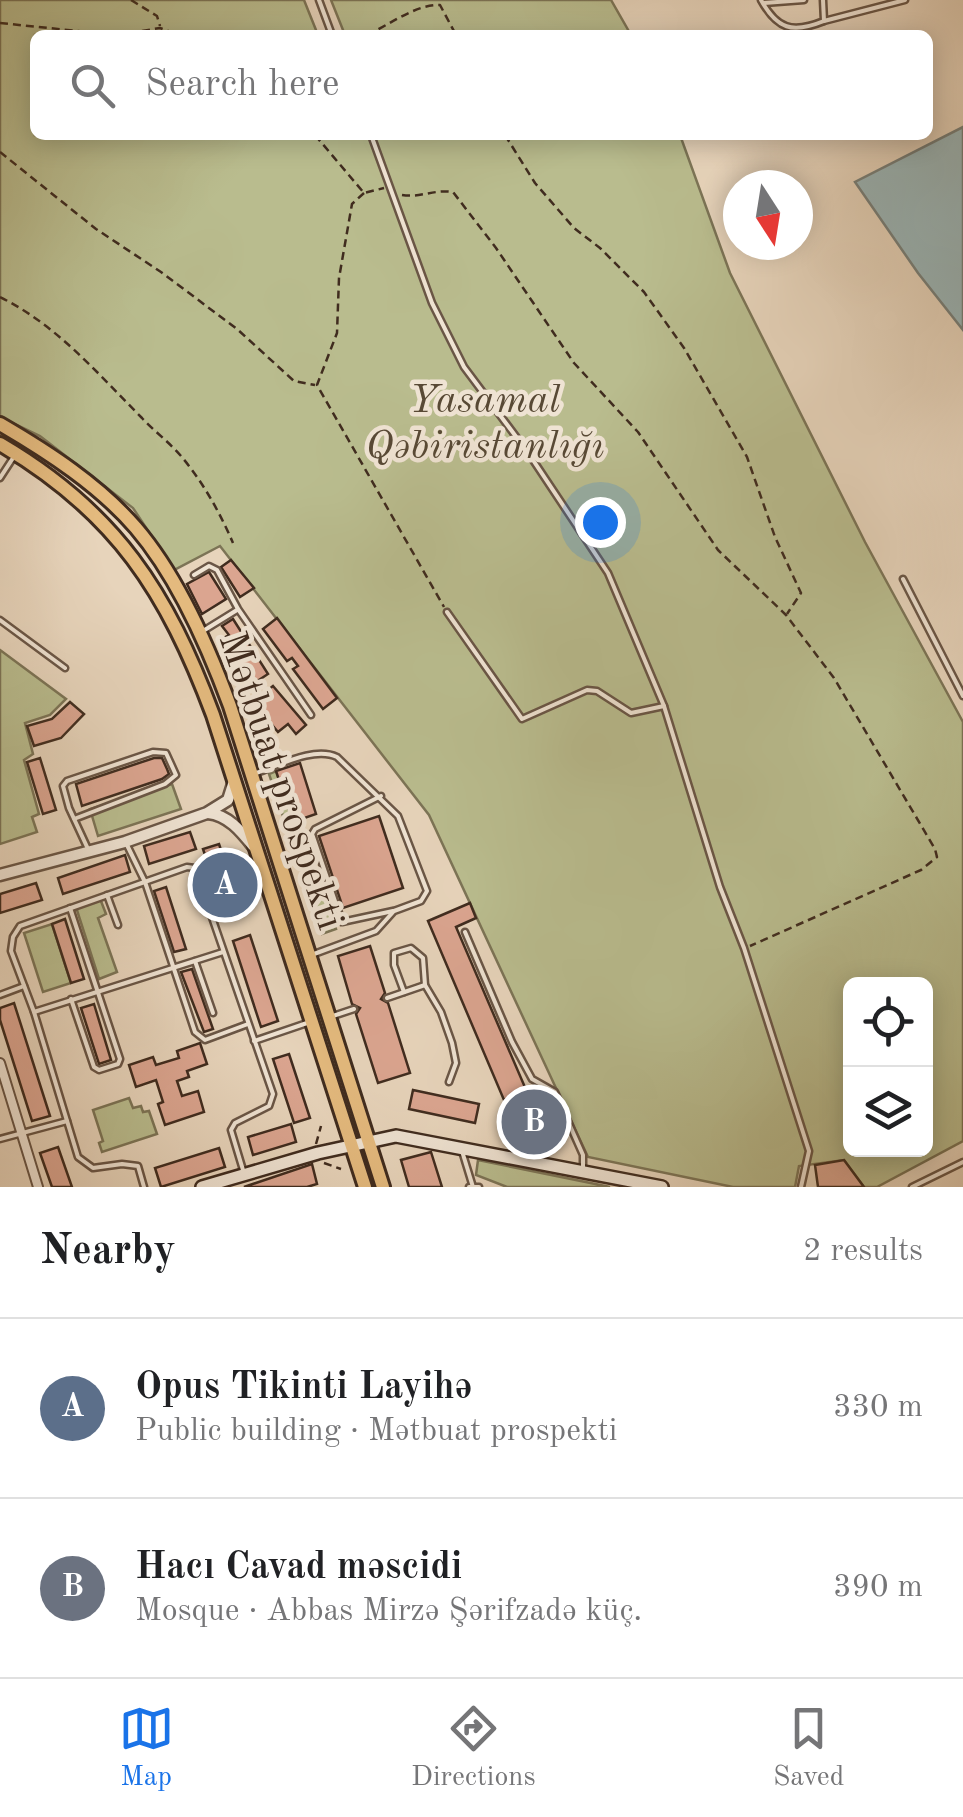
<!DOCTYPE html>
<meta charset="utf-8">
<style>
body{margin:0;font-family:"Old Standard TT",serif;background:#f2f2f2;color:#202124}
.controls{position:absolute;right:30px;bottom:30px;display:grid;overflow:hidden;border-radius:15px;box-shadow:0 5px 25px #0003}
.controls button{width:90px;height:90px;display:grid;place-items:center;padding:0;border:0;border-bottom:2px solid #e0e0e0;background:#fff;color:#202124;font:50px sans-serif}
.compass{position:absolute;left:723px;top:170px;width:90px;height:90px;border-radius:50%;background:#fff;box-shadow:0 5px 25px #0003;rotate:168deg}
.you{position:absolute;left:600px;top:522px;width:35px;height:35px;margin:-25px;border:8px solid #fff;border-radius:50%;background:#1a73e8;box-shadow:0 0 0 15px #1a73e833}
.badge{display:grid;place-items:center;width:65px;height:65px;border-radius:50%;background:#1a73e8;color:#fff;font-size:32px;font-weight:700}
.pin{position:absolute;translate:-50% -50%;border:5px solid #fff;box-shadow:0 2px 10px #0006}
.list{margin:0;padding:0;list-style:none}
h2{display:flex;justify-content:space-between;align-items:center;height:130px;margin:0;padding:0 40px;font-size:42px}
h2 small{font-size:32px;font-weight:400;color:#757577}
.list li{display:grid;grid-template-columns:65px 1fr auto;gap:30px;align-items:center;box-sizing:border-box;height:180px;padding:0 40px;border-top:2px solid #e0e0e0}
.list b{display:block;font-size:38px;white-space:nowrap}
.list p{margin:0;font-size:32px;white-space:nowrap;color:#757577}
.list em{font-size:32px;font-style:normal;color:#757577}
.icon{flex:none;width:55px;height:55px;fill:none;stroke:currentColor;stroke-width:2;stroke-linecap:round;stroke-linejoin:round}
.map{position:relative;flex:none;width:963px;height:1187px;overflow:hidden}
.search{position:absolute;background:#fff;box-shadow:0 5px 25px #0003;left:30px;right:30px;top:30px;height:110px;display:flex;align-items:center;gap:25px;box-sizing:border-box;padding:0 35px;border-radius:15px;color:#757577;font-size:38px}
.sheet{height:490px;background:#fff}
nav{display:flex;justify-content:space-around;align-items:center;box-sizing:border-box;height:140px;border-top:2px solid #e0e0e0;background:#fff;font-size:28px;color:#757577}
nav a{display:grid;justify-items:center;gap:5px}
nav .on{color:#1a73e8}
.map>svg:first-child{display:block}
</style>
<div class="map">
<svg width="963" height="1187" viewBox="0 0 963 1187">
<rect width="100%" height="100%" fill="#e7d4bb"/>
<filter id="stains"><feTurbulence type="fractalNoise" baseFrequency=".002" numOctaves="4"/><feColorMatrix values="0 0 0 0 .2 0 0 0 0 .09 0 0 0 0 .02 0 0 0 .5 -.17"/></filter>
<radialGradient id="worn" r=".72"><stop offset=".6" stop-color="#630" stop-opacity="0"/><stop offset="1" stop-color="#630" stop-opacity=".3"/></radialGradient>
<g fill="#b9bc8e" stroke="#7c7456" stroke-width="2.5" fill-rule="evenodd">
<path d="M0,0H304L318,35H35V135H680L730,273L865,542L963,722V1141L877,1187H864L844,1160L799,1166L795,1187H733L588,1157L429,815L220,546L174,570L133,508L40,436L0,417ZM850,984H926V1150H850Z"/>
<path d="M331,0H611L631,35H345Z"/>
<path d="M0,650L66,699L50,715L25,723L33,754L24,760L39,814L32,817L37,832L0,844Z"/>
<path d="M276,771L297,832H303L336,929L322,934L269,774Z"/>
<path d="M172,784L181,809L98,836L90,809Z"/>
<path d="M99,896L106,914L98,918L117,972L99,979L75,904Z"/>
<path d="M52,924L71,983L43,992L24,933Z"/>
<path d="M129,1098L133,1108L141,1106L143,1112L149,1111L157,1134L102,1152L99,1143L103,1141L93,1110Z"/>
<path d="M478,1160L610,1187H507L476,1175Z"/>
</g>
<path fill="#9ab6b9" stroke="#767f7b" stroke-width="2.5" d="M963,127V330L918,273L855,182Z"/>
<g fill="#dba590" stroke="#402c1f" stroke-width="2.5">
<path d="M231,560L254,588L240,597L221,567Z"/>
<path d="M209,572L226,599L202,614L187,584Z"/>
<path d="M277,618L337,698L323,709L293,669L298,666L292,658L287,661L263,629Z"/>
<path d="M233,619L268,674L250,686L220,640L229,635L222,626Z"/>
<path d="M273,686L306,725L296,734L288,724L278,732L253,702Z"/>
<path d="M70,702L84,714L61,738L34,746L27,726L52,719Z"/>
<path d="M40,758L56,810L43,814L27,762Z"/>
<path d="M154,758H162L167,769L169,774L162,779L82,806L76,784Z"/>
<path d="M300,763L316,814L293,822L276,771Z"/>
<path d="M379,816L403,888L343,908L319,836Z"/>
<path d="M190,832L196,849L149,864L144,846Z"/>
<path d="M219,844L241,910L225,915L203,849Z"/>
<path d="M125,855L130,872L63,894L58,878Z"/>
<path d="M36,883L42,900L0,913V894Z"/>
<path d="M166,887L186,949L174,952L154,891Z"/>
<path d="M470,903L476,918L456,927L527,1092L504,1100L428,921Z"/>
<path d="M65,919L84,979L71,983L52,924Z"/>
<path d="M250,935L278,1021L261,1027L233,941Z"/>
<path d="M370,946L385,993L381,999L388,1003L410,1073L378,1083L356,1014L360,1008L352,1004L338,956Z"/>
<path d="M192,969L213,1029L204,1032L181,972Z"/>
<path d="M14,1003L50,1116L32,1121L0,1020V1008Z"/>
<path d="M94,1004L111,1060L99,1064L81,1008Z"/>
<path d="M200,1043L207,1064L187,1071L189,1077L177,1081L182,1096L198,1091L204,1112L165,1125L158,1104L163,1102L156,1080L136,1087L129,1065L153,1057L156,1065L179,1058L177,1051Z"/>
<path d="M289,1054L310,1118L294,1123L273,1059Z"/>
<path d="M413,1090L479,1104L475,1123L409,1109Z"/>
<path d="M530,1099L554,1104L549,1136L523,1131Z"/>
<path d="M291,1124L296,1142L253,1155L248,1137Z"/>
<path d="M58,1147L72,1187H52L40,1153Z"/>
<path d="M219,1148L225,1167L161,1187L155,1168Z"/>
<path d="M431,1152L442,1187H409L401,1160Z"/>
<path d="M844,1160L864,1187H818L815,1165Z"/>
<path d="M312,1164L317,1184L307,1187H244Z"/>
</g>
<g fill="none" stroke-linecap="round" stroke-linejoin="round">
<defs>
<g id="service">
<path d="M319,0L332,35"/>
<path d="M761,0C777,29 792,34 824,21L823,0"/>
<path d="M764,3L804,0"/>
<path d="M824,21L905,0"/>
<path d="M371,135L432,303L464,367L529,454L608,573L664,706L720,887L744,948L809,1151L801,1187"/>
<path d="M0,478L13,458"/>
<path d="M194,575L209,566L217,570L238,609L311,715"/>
<path d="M903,579L963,696"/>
<path d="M447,612L522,719L587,690L597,691L631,713L664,706"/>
<path d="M0,620L65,668"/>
<path d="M203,631L237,610"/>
<path d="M256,773C278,766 314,746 337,757L398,816L427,891L421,901L394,911L376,931L314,954"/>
<path d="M381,796L315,829L312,834L342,922L393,911"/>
<path d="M74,819L165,784L176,775L166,753L153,752L67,781L63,786L69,808L88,849"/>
<path d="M126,843L145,882L195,1032L205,1040L248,1024"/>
<path d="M107,895L118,925"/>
<path d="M70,908L120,1059L118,1064L99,1070L94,1067L71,999"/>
<path d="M465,932L512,1042L532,1079L555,1092L583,1155V1170"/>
<path d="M195,961L213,1013"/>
<path d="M404,992L394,965V953L411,948L423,958L425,985L441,1012L452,1043L456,1063L449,1082"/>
<path d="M0,995L24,986"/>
<path d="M387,998L425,985"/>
<path d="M34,1012L223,952"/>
<path d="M330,1017L354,1009"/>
<path d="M254,1041L307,1023"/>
<path d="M0,1139L67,1121"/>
<path d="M462,1151L473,1187"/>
<path d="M144,1187L138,1166L122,1164L93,1168L78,1157L34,1012L11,951L13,937L20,926L187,867L195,868L273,1094L269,1106L235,1123L231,1130L243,1170"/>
<path d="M469,1187H479"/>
<path d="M912,1187L963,1162"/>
</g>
<path id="minor" d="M0,1063L38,1187"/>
<g id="tertiary">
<path d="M208,813C228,815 241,831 253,846"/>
<path d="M0,875L125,842L207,813L228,800L234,781"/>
</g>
<path id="secondary" d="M202,1187L318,1153L396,1136L662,1187"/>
<g id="primary">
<path d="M0,424C48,452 99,485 136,528C178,577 208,646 230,706L383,1187"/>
<path d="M0,444C116,512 167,592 213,715L365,1187"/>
</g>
</defs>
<use href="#service" stroke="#6a5646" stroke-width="9"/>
<use href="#minor" stroke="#6a5646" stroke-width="12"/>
<use href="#tertiary" stroke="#6a5646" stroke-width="15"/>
<use href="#secondary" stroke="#402c1f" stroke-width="16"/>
<use href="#primary" stroke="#402c1f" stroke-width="18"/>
<g stroke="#402c1f" stroke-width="2.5" stroke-dasharray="8 5" stroke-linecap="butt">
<path d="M131,0L157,16L160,26"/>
<path d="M0,23L117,35L160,28L179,35"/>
<path d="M367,35C389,25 416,4 440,5L456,35"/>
<path d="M315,135L364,193L384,188"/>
<path d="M505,135L535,183L574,228L600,248L644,292L684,348L747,457L775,537L801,593L787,614"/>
<path d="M0,152L96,229L161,272L237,329L294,381L315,385"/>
<path d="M364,193L352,204L339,278L337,333L317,385L444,607"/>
<path d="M402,195C420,198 435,189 453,192L496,248L574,363L638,432L718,550L786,615L834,678L935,849L937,857L921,870L750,946"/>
<path d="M0,297C58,326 97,373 142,418C154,431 169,442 181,456C203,482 220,513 233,543"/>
<path d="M316,1144L321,1126"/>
<path d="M324,1163L341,1169"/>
</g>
<use href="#service" stroke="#efe3d3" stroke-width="4"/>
<use href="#minor" stroke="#efe3d3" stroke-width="8"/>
<use href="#tertiary" stroke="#efe3d3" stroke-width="10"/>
<use href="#secondary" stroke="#efe3d3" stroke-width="11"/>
<use href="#primary" stroke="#e4ba7e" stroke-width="12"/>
</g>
<g text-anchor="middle" stroke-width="9" stroke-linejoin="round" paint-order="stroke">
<g font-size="40" font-style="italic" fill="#584935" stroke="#efe3d3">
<text x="485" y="412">Yasamal<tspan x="485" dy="46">Qəbiristanlığı</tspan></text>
</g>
<g font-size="40" fill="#402c1f" stroke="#efe3d3">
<text transform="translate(283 780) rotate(71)" y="14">Mətbuat prospekti</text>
</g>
</g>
<rect width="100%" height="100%" filter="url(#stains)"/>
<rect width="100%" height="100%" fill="url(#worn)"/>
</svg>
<div class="controls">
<button><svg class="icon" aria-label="locate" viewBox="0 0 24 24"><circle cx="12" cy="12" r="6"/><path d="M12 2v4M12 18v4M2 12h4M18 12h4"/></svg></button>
<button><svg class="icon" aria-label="layers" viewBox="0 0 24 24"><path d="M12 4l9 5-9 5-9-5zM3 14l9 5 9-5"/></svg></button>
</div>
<svg class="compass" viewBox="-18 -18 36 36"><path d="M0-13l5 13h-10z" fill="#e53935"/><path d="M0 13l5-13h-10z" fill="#757577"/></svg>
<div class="you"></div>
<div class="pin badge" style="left:225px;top:885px;background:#5c6f8a">A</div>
<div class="pin badge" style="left:534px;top:1122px;background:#6b7280">B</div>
<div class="search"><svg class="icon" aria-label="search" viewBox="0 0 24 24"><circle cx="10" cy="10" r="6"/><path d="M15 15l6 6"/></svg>Search here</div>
</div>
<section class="sheet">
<h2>Nearby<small>2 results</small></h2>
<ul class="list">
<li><span class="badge" style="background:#5c6f8a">A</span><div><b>Opus Tikinti Layihə</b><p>Public building · Mətbuat prospekti</p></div><em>330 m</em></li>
<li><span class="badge" style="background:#6b7280">B</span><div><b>Hacı Cavad məscidi</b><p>Mosque · Abbas Mirzə Şərifzadə küç.</p></div><em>390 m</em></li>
</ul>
</section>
<nav>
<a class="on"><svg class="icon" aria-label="map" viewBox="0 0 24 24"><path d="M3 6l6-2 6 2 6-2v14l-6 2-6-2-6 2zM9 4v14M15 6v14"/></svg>Map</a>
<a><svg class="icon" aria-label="directions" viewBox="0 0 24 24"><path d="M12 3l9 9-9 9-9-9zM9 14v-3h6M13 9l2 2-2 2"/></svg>Directions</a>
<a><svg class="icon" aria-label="saved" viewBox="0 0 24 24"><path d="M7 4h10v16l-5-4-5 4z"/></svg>Saved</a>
</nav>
